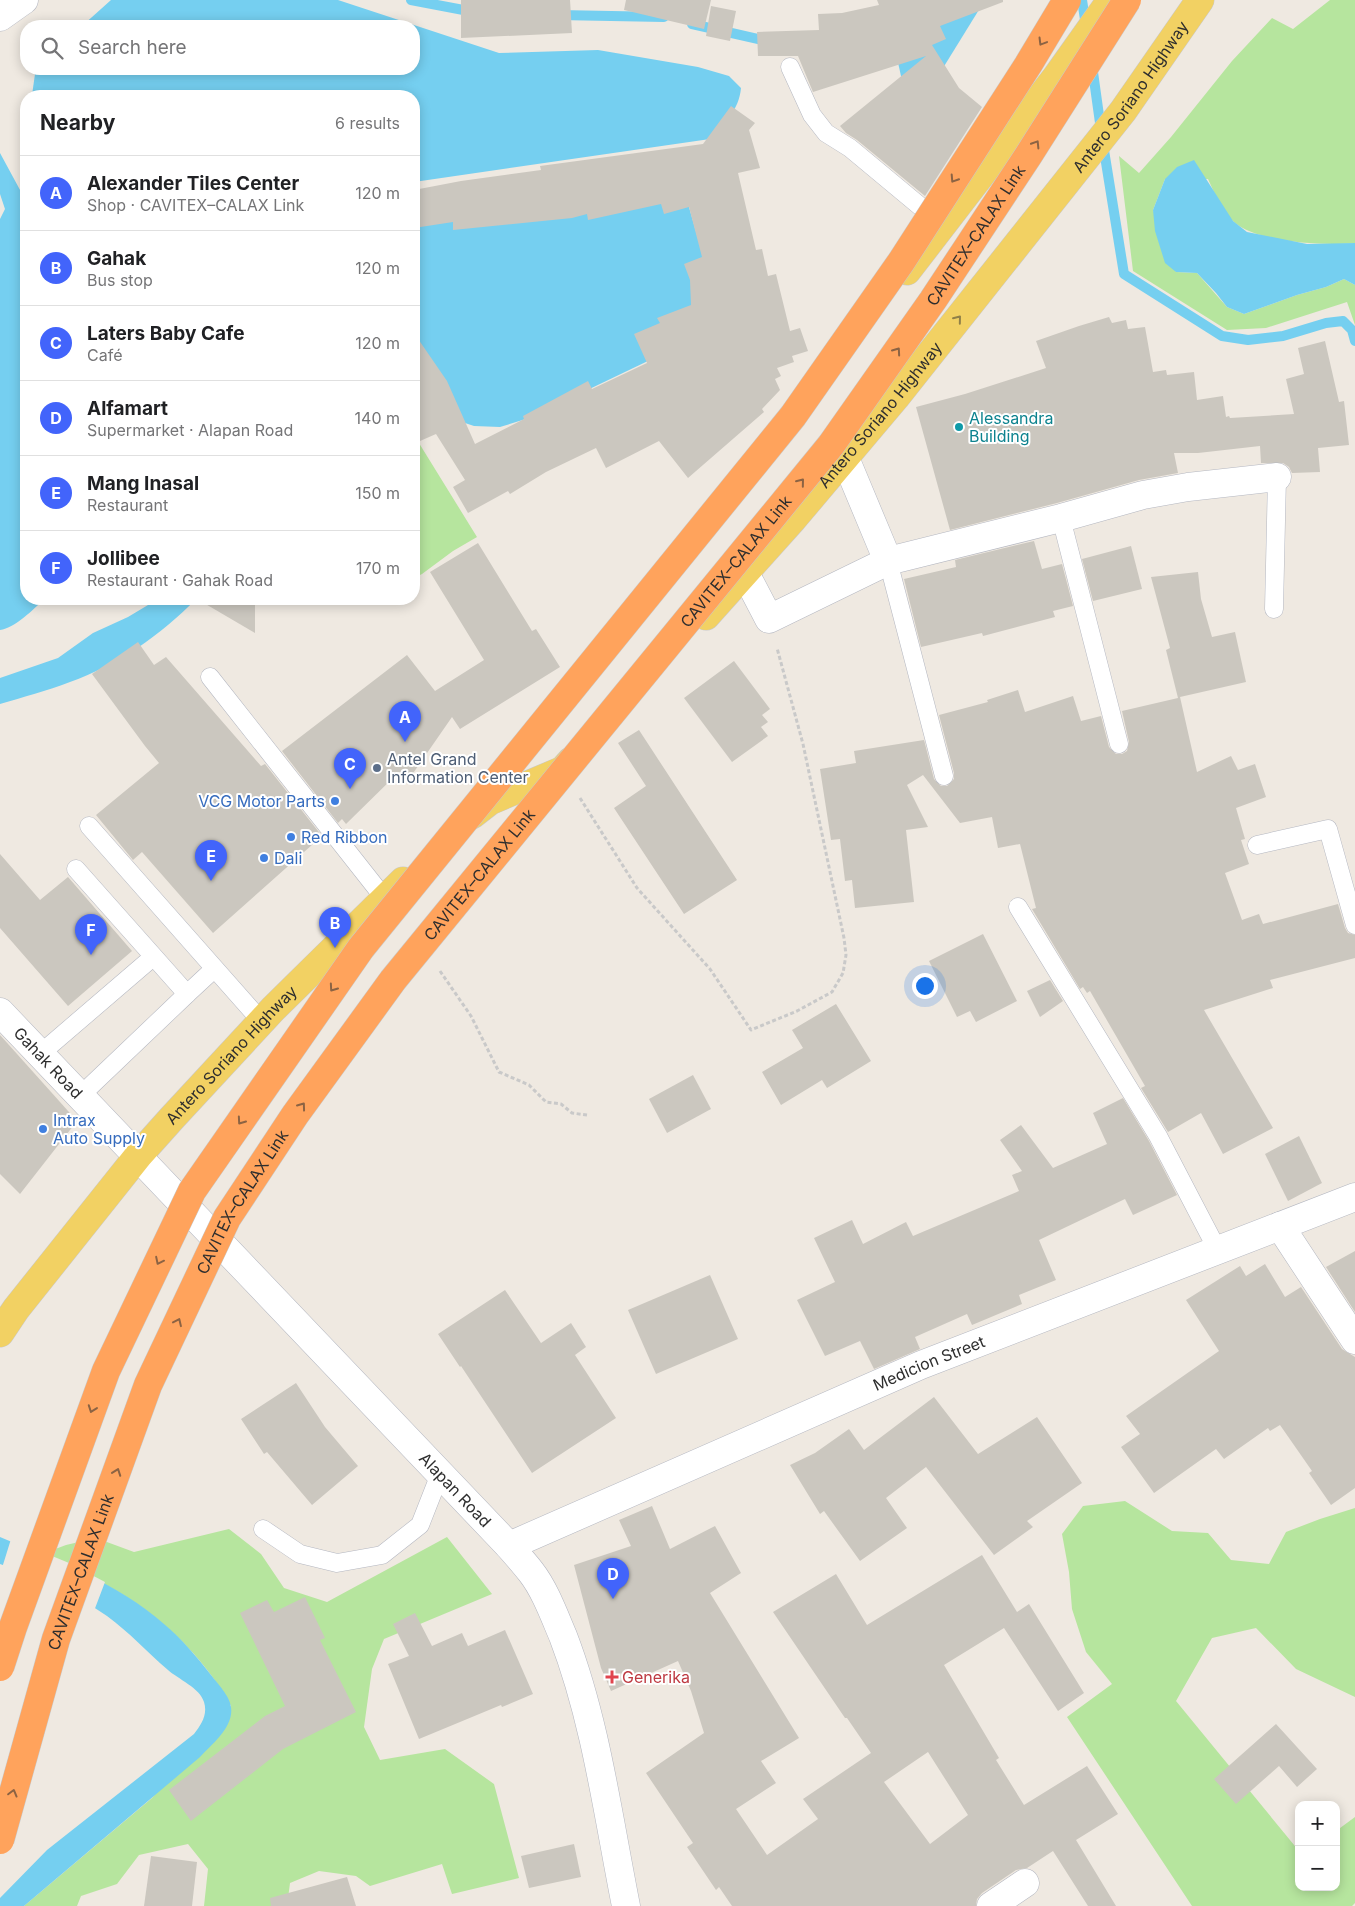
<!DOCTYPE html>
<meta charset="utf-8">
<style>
body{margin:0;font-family:Inter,sans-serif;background:#f6f6f6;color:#202124}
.controls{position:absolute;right:15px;bottom:15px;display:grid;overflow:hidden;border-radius:10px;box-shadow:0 2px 12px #0003}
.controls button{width:45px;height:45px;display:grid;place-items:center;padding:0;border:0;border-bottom:1px solid #e0e0e0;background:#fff;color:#202124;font:25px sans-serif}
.you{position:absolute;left:924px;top:985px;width:18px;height:18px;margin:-12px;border:4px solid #fff;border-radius:50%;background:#1a73e8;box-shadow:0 0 0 8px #1a73e833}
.badge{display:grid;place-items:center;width:32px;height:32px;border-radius:50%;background:#4264fb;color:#fff;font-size:16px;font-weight:700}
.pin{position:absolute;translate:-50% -41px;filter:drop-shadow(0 1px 2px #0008)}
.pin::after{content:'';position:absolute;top:26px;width:18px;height:15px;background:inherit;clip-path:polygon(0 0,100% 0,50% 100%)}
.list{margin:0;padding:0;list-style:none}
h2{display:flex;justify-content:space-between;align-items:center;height:65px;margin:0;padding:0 20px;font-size:21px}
h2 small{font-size:16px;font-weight:400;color:#757577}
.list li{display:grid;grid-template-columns:32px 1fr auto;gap:15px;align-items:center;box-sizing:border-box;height:75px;padding:0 20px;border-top:1px solid #e0e0e0}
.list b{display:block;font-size:19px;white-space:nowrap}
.list p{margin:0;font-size:16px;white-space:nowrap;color:#757577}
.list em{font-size:16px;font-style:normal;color:#757577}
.icon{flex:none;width:28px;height:28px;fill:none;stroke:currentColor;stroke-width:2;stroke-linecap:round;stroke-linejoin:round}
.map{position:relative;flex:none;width:1355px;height:1906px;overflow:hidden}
.search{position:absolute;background:#fff;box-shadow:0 2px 12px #0003;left:20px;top:20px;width:400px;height:55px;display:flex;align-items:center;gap:12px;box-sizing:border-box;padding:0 18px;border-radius:20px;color:#757577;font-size:19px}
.panel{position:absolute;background:#fff;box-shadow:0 2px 12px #0003;left:20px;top:90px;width:400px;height:515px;border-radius:20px}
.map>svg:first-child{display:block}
</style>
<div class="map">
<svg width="1355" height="1906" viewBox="0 0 1355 1906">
<rect width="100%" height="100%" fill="#efe9e1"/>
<g fill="#b6e59e">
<path d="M1330,0H1355V243C1325,246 1258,243 1234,222C1222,212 1215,194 1208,179H1165L1153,210L1176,272L1197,273L1227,307L1244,314L1297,295L1326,287L1344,279L1355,285V325L1347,302L1266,328L1227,330L1133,271L1119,156L1139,173L1171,137L1232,61L1272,18L1293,29Z"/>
<path d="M414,435L477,537L453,551L422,574L414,578Z"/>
<path d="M1125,1501L1172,1531L1208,1533L1231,1560L1269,1564L1286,1532L1320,1519L1355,1508V1697L1296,1669L1256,1628L1212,1638L1176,1701L1299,1851V1887H1336V1831L1355,1817V1903L1352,1906H1192L1067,1717L1112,1684L1086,1652L1072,1609L1069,1572L1062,1534L1083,1506Z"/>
<path d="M229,1529L261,1554L284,1588L327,1602L447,1537L492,1594L384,1639L372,1669L364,1727L380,1760L445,1749L494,1784L519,1878L452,1894L442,1864L370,1886L356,1876L319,1871L290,1883L287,1906H204L208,1869L188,1844L139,1855L117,1884L81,1896L77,1906H24L152,1798L231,1706C208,1664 173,1628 133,1601C105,1582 72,1569 42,1554L66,1545L96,1538L134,1552Z"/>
</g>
<g fill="#75cff0">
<path d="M111,0H338L499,53L598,50L698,67L729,76L741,88C739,110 725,123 710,139L414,182V96H32V95L35,74L40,69H414V26H82Z"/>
<path d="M985,0L930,89L913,88L901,76L897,58L907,44Z"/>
<path d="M0,153L26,201V599H44C34,609 15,628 0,630V219L5,209L0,194Z"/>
<path d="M1194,160L1233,221L1247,232L1307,244L1355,243V285L1344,279L1326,287L1297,295L1244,314L1227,307L1216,293L1197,273L1176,272L1165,263L1155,231L1153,210L1165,179L1177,167Z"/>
<path d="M680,176L723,325L529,418L500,427L474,426L450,418L434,407L414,360V216Z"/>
<path d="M158,599H196C161,635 118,665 70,682C47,691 23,697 0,704V678L58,658L93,633L128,617Z"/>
<path d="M0,1537C57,1561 118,1583 164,1624C182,1639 197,1657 211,1675C217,1683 230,1696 231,1707C234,1727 212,1744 200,1757L24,1906H0V1898L47,1850L194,1734C201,1725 208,1715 204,1702C200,1688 178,1679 168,1670C147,1652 129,1632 107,1616C74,1593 38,1577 0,1564Z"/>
</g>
<path fill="#efe9e1" d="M11,1539L69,1563L105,1582L94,1611L69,1595L29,1577L2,1568Z"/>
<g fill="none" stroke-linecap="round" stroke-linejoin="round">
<g stroke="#75cff0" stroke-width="10">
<path d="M411,0L474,12"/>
<path d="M1082,0L1086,26"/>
<path d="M558,15L664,17"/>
<path d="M692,24L771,42"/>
<path d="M1092,65L1101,130"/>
<path d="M1103,144L1124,274L1222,336L1248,340L1283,336L1326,323L1343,321L1352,330L1355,341"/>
</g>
</g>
<g fill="#cbc7bf" fill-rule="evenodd">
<path d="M461,0H570L572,33L461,38Z"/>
<path d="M626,0H711L704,29L624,10Z"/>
<path d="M877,0H1003V2L940,26L946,39L932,45L959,88L982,107L925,196L857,140L846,133L840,126L926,56L813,92L798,56H758L757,32L819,30L818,14L842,13L879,5Z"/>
<path d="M711,6L736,11L730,41L706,36Z"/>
<path d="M731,106L755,123L749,130L760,168L738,173L756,250L762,249L768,276L776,274L790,331L800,328L808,351L792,356L794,362L777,368L781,376L775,379L780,390L762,409L764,412L688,478L659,441L606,468L596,448L546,472L510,494L508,491L468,513L453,487L465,480L436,434L420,441L414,426V333L447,381L475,444L524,419L523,416L588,381L592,389L647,363L634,334L660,323L657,318L691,305L690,280L684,264L702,257L689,207L664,214L661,204L588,220L587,214L572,218L453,230V222L414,228V190L461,181L541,170L540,166L703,144Z"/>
<path d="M1109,317L1112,323L1126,320L1128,329L1145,327L1153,372L1166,370L1167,375L1194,372L1197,400L1223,396L1226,417L1229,416L1230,418L1294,414L1286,379L1304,374L1298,348L1325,341L1339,402L1344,401L1349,445L1318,448L1320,472L1292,473L1289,467L1283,463H1261L1260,446L1198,453H1174L1178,473L1139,480L1057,503L950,530L916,407L965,394L1046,368L1036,341L1079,326Z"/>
<path d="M1034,541L1042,569L1062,564L1073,606L1053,611L1055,617L983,636L982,633L921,647L904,579L956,567L955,560Z"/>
<path d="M478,543L532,631L536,629L560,667L460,729L452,717L407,782L399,772L346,824L342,819L338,823L282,751L407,655L435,691L484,660L430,572Z"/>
<path d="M1131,546L1142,589L1093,601L1082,559Z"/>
<path d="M1198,572L1201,599L1212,637L1235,632L1246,682L1180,697L1197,772L1231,756L1238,770L1255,764L1266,797L1236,808L1245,839L1241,840L1249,864L1225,873L1242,920L1259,914L1263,924L1338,904L1345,928L1348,933L1355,935V958L1270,980L1273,988L1204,1010L1273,1128L1223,1154L1201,1113L1168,1132L1141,1088L1145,1086L1090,991L1087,993L1083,987L1080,989L1032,909L1036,908L1020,844L998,848L992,817L960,823L923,775L907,785L928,827L906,830L914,902L855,908L852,880L845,881L840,839L831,840L820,769L856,763L854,751L924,740L934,779L941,786H947L954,779V773L939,715L988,702L987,700L1018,690L1025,712L1073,696L1081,721L1101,716L1109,747L1116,754H1122L1127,751L1129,742L1122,711L1178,698L1166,650L1170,648L1151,577Z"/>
<path d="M197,599H255V633Z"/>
<path d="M138,642L154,665L166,657L261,766L265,764L322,836L213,933L142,852L133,860L96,815L159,763L145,746L92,674Z"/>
<path d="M734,661L770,709L762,715L768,722L761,727L768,736L732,762L684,698Z"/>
<path d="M639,730L737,880L684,914L614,808L646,786L618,743Z"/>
<path d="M0,854L40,900L68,877L132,951L68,1006L0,928Z"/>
<path d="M983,934L1017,1001L976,1022L970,1011L957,1017L929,961Z"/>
<path d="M1050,980L1063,1001L1040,1017L1027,991Z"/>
<path d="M836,1004L871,1061L827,1088L822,1080L781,1105L762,1072L803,1048L792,1030Z"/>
<path d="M0,1035L77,1121L20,1194L0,1174Z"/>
<path d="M693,1075L711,1109L667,1133L649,1099Z"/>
<path d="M1123,1098L1149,1141L1177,1195L1133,1215L1125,1199L1039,1240L1056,1280L1019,1295L1022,1304L972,1325L967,1314L915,1337L920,1349L874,1369L860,1341L825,1356L797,1300L835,1282L814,1238L852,1220L863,1244L906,1222L913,1236L1019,1191L1012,1175L1022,1171L1000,1140L1021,1125L1053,1168L1107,1144L1093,1113Z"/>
<path d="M1299,1136L1322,1183L1288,1201L1265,1154Z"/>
<path d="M1355,1251V1312L1326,1267Z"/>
<path d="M1265,1264L1285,1297L1301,1287L1342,1349L1355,1357V1488L1331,1505L1309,1473L1312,1471L1280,1425L1270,1431L1268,1428L1224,1459L1216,1449L1154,1493L1121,1447L1140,1434L1126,1416L1219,1351L1186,1300L1240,1266L1246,1276Z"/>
<path d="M710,1275L738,1339L656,1374L628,1310Z"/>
<path d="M505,1290L541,1343L571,1323L586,1347L575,1355L616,1418L532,1473L461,1366L460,1367L438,1334Z"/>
<path d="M296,1383L325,1427L358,1466L312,1505L267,1452L264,1454L241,1419Z"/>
<path d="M934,1397L978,1454L1037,1417L1082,1483L1027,1521L1033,1527L994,1555L926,1467L886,1498L907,1528L860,1561L824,1511L820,1514L790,1465L815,1453L849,1429L864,1450Z"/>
<path d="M652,1506L670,1549L715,1526L741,1573L710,1593L799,1738L761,1761L776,1783L736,1809L767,1855L818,1819L803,1799L871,1753L847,1718H845L773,1612L836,1574L867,1625L982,1555L1017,1612L1029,1604L1084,1693L1058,1711L1004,1628L944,1665L999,1758L996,1760L1024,1805L1087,1766L1118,1814L1076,1840L1116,1906H1088L1053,1851L1027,1868L1016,1870L982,1893L977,1899L976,1906H732L719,1887L716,1890L687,1847L693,1843L646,1773L704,1733L691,1691L678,1661L611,1691L601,1668L574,1565L631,1546L619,1520ZM928,1752L968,1815L930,1844L884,1782Z"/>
<path d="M305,1597L325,1638L320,1640L356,1712L283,1749L191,1821L169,1790L265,1716L285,1706L240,1613L267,1600L274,1612Z"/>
<path d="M415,1613L432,1646L462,1633L468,1646L505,1630L533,1694L502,1707L501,1705L419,1739L388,1664L409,1656L393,1624Z"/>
<path d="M1276,1724L1317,1769L1297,1787L1279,1766L1236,1804L1214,1779Z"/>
<path d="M574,1844L581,1877L529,1888L521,1856Z"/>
<path d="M151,1856L197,1862L192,1906H144Z"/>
<path d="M347,1877L356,1906H271L270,1898Z"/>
</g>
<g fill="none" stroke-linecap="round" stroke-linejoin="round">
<defs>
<g id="lane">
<path d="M790,67L812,115L826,133L850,148L939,222"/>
<path d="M1061,518L1119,744"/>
<path d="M888,561L944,776"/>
<path d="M1274,609L1277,477"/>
<path d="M210,677L385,899"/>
<path d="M89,826L262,1022"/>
<path d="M1257,845L1328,829L1355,925"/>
<path d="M76,869L187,994L214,969"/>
<path d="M1018,907L1158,1136L1218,1251"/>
<path d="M40,1054L153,957"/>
<path d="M80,1096L187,994"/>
<path d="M263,1529L300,1554L337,1563L382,1555L420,1525L440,1474"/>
</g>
<g id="street">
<path d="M845,458L888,561"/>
<path d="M745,573L769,619L888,561L1061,518L1143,495L1188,487L1277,477"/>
<path d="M1280,1226L1355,1340"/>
<path d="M991,1906L1025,1883"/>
</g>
<g id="secondary">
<path d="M0,17L24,0"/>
<path id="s1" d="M0,1012L509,1546C516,1554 524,1563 531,1572C545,1590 554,1615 563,1636C596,1722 608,1816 626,1906"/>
<path id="s2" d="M509,1546L921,1365L1355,1197"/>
</g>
<g id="primary">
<path d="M907,271L1057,76L1111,0"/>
<path id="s3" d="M706,616L793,519L896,397L1123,111L1200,0"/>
<path d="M472,815L490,801L563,770L571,761"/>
<path id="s4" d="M0,1333L16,1309L138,1156L172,1118L273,1009L403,881"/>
</g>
</defs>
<use href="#lane" stroke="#b4b7c1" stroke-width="19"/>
<use href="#street" stroke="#b4b7c1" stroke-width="29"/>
<use href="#secondary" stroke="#b4b7c1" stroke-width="29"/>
<use href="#primary" stroke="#c9c9c9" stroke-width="29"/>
<g stroke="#c9c9c9" stroke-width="3" stroke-dasharray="4 2.5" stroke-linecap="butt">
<path d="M580,798L637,888L710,969L751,1030L797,1011L832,992L843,973L846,955L844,938L803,744L777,648"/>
<path d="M440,971L471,1016L499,1072L529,1085L546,1102L561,1104L572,1113L587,1115"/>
</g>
<use href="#lane" stroke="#fff" stroke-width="18"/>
<use href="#street" stroke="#fff" stroke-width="28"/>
<use href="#secondary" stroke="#fff" stroke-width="28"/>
<use href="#primary" stroke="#f2d163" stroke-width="28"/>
<defs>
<g id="highway-bridge">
<path d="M0,1667L13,1627L106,1371L192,1191L361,948L793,416L901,262L1028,65L1067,0"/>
<path id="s5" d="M0,1840L56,1639L148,1385L227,1218L295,1115L393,980L831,445L933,300L1028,156L1127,0"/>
</g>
</defs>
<use href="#highway-bridge" stroke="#c9c9c9" stroke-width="29" stroke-linecap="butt"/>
<use href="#highway-bridge" stroke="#ffa35c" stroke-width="28"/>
</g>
<defs><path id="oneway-chevron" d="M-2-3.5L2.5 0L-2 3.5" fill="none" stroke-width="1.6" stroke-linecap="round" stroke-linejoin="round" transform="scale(1.25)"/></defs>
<g stroke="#8c6343">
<use href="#oneway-chevron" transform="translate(1042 42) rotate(121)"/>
<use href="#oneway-chevron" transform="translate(1036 144) rotate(-58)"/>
<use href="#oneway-chevron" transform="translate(954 179) rotate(123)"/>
<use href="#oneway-chevron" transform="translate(897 351) rotate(-55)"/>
<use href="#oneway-chevron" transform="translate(801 482) rotate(-51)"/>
<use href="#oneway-chevron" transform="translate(333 988) rotate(125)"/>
<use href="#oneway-chevron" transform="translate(302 1106) rotate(-54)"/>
<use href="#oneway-chevron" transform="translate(241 1121) rotate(125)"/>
<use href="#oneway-chevron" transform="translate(159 1261) rotate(116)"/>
<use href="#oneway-chevron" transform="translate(178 1322) rotate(-65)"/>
<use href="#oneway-chevron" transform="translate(92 1409) rotate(110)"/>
<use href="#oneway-chevron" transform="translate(117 1472) rotate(-70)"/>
<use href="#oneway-chevron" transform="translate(13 1793) rotate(-75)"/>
</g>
<use stroke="#908048" href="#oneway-chevron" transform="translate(958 319) rotate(-51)"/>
<circle fill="#0f9aa8" stroke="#fff" stroke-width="2" cx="959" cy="427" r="5"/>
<circle fill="#5c6f8a" stroke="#fff" stroke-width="2" cx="377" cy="768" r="5"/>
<g fill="#3f7fe0" stroke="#fff" stroke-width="2">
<circle cx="335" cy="801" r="5"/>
<circle cx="291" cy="837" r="5"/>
<circle cx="264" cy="858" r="5"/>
<circle cx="43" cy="1129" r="5"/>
</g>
<path fill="#e0444e" stroke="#fff" stroke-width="2" d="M609.5 1669.5h5v5h5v5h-5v5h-5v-5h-5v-5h5z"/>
<g text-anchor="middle" stroke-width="4" stroke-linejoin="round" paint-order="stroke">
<g font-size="16" fill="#2e2e2e" stroke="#fff">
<text dy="6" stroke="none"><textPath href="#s3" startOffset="671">Antero Soriano Highway</textPath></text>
<text dy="6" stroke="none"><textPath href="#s5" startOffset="1900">CAVITEX–CALAX Link</textPath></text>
<text dy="6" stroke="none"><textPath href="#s3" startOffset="266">Antero Soriano Highway</textPath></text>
<text dy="6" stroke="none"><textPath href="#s5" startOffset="1495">CAVITEX–CALAX Link</textPath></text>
<text dy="6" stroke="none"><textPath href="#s5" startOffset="1090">CAVITEX–CALAX Link</textPath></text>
<text dy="6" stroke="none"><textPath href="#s4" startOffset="362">Antero Soriano Highway</textPath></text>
<text dy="6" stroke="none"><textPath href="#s1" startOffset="70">Gahak Road</textPath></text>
<text dy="6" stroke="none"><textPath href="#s5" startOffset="685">CAVITEX–CALAX Link</textPath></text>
<text dy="6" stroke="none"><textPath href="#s2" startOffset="458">Medicion Street</textPath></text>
<text dy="6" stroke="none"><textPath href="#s1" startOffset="660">Alapan Road</textPath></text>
<text dy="6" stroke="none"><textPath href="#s5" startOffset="280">CAVITEX–CALAX Link</textPath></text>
</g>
<g font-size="16" fill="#0d838f" stroke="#fff" text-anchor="start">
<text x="969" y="424">Alessandra<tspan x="969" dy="18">Building</tspan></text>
</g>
<g font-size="16" fill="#4e5e75" stroke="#fff" text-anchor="start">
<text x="387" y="765">Antel Grand<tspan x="387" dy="18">Information Center</tspan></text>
</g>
<g font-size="16" fill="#366cbe" stroke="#fff" text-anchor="start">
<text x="325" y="807" text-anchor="end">VCG Motor Parts</text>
<text x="301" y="843">Red Ribbon</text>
<text x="274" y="864">Dali</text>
<text x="53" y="1126">Intrax<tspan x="53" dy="18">Auto Supply</tspan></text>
</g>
<g font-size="16" fill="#be3a42" stroke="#fff" text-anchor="start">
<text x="622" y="1683">Generika</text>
</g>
</g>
</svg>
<div class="controls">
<button>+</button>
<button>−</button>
</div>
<div class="you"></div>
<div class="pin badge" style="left:405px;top:742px">A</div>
<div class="pin badge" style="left:335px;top:948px">B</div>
<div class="pin badge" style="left:350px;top:789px">C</div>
<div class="pin badge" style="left:613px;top:1599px">D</div>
<div class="pin badge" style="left:211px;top:881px">E</div>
<div class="pin badge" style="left:91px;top:955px">F</div>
<div class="search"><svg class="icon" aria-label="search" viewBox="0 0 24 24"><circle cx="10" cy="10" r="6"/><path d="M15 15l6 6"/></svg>Search here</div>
<section class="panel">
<h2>Nearby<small>6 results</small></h2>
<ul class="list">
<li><span class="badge">A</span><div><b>Alexander Tiles Center</b><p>Shop · CAVITEX–CALAX Link</p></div><em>120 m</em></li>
<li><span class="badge">B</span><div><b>Gahak</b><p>Bus stop</p></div><em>120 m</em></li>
<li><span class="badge">C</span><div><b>Laters Baby Cafe</b><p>Café</p></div><em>120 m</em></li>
<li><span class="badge">D</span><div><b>Alfamart</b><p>Supermarket · Alapan Road</p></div><em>140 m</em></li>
<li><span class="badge">E</span><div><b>Mang Inasal</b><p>Restaurant</p></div><em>150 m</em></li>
<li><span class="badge">F</span><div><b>Jollibee</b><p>Restaurant · Gahak Road</p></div><em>170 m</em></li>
</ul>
</section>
</div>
